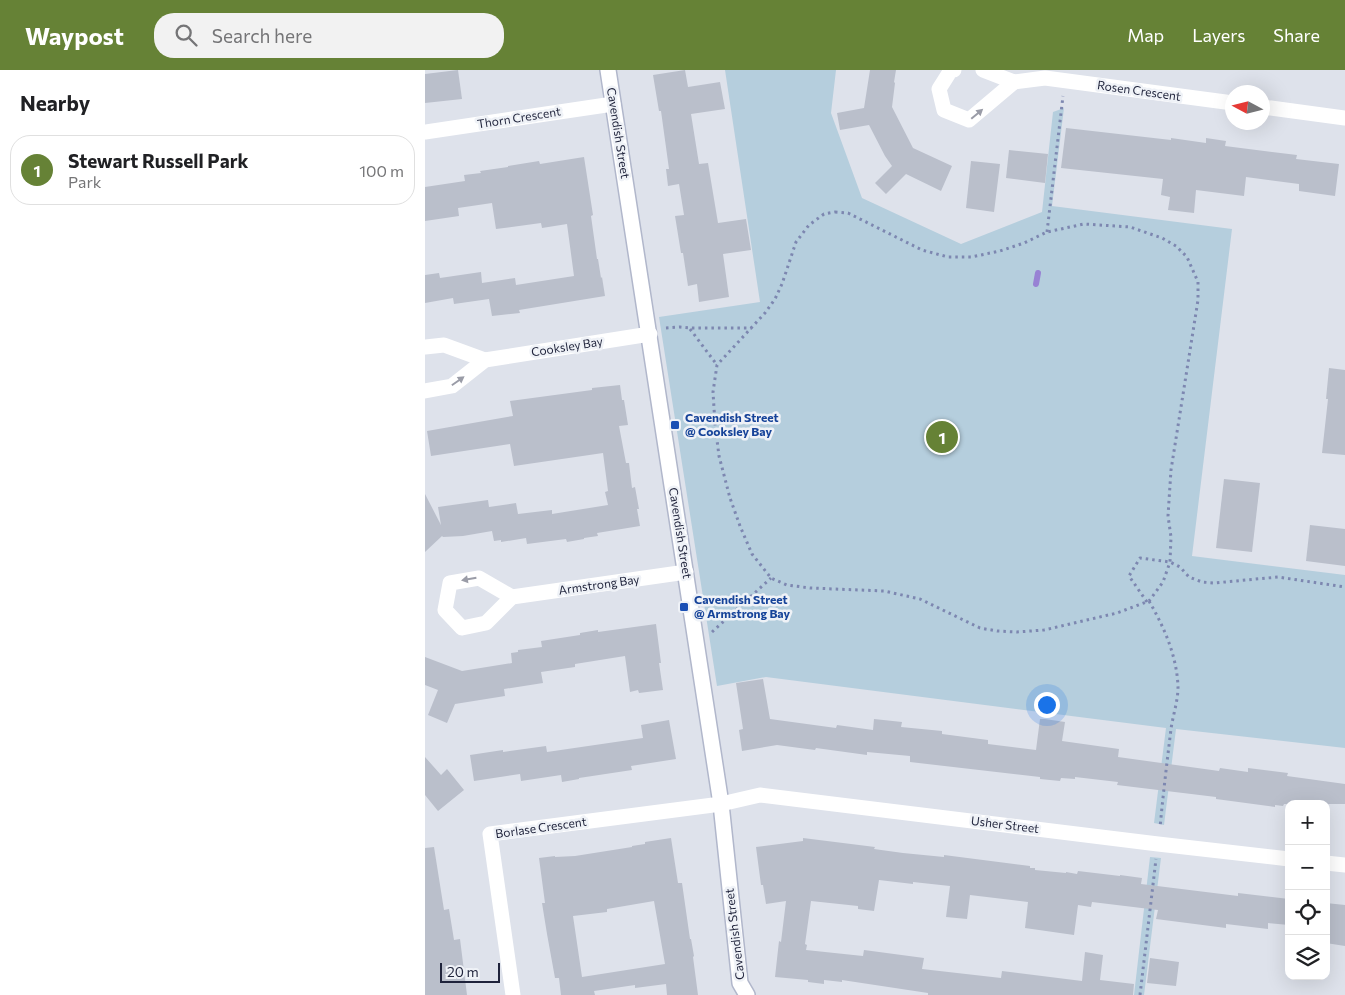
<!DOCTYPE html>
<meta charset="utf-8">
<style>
body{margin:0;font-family:Commissioner,sans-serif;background:#f2f2f2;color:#202124}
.controls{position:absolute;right:15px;bottom:15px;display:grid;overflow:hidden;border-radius:10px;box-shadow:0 5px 20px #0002}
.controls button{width:45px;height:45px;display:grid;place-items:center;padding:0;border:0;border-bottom:1px solid #e0e0e0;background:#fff;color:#202124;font:25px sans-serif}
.compass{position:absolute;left:800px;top:15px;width:45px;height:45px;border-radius:50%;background:#fff;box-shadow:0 5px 20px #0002;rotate:277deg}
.scale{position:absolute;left:15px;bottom:12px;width:60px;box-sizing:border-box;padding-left:5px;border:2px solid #1f233b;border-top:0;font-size:14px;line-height:18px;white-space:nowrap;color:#1f233b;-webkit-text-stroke:4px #eff2f7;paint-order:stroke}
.you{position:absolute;left:621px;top:634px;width:18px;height:18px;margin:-12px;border:4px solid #fff;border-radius:50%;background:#1a73e8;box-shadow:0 0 0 8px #1a73e833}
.badge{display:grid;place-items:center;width:32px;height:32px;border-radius:50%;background:#668236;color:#fff;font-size:16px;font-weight:700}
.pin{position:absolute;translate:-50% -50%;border:2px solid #fff;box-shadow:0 1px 5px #0006}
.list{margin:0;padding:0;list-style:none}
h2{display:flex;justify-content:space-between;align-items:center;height:65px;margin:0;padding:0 20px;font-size:21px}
h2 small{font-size:16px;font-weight:400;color:#757577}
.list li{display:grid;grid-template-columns:32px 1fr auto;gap:15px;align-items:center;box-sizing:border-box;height:70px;margin:0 10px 10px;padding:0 10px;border:1px solid #e0e0e0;border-radius:20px}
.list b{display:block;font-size:19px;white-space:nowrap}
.list p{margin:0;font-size:16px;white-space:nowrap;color:#757577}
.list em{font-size:16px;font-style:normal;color:#757577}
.icon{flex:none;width:28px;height:28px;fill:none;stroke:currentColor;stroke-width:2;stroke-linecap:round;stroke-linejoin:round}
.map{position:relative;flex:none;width:920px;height:925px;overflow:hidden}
header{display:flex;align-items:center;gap:30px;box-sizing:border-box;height:70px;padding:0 25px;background:#668236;color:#fff}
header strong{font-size:24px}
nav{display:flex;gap:28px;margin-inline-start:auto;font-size:18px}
.search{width:350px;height:45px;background:#f2f2f2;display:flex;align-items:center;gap:12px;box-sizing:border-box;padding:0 18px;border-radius:20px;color:#757577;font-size:19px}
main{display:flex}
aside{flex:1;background:#fff}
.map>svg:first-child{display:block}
</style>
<header>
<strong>Waypost</strong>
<div class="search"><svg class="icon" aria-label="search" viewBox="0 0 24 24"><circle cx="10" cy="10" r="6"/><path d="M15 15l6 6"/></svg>Search here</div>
<nav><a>Map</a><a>Layers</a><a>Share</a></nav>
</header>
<main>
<aside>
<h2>Nearby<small></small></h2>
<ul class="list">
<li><span class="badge">1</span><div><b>Stewart Russell Park</b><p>Park</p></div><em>100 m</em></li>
</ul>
</aside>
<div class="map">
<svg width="920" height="925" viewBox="0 0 920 925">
<rect width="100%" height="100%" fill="#dee2eb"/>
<g fill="#b5cedd">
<path d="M300,0H411L406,43L437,128L536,174L617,142L628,42L639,38L627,136L807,159L767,486L920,505V678L751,659L739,755L729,753L741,658L341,607L292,616L234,247L335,232Z"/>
<path d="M725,787L736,788L719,925H709Z"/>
</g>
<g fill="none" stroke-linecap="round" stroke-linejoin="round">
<path stroke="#9882d4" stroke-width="6" d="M611,214L613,203"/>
</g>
<g fill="#babfcb" fill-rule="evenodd">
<path d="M33,0L37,29L0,33V4Z"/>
<path d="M260,0L263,17L295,12L300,39L266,44L274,94L283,93L293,153L321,149L326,180L298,184L304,227L274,232L272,214L263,216L258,183H256L250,146L259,145L254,114L243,116L241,99H244L236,41H234L228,5Z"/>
<path d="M445,0H471L469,12L470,13L467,37L488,78L527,96L516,121L481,104L461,124L450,113L467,96L460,86L444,55L415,60L412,43L439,38Z"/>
<path d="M641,58L746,70V68L781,73V68L801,71L800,76L872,85L871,89L914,94L910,126L874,121V114L821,107L819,126L771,120L769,143L743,140L745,127L736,125L738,109L636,98Z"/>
<path d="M584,80L623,84L620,113L581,108Z"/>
<path d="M159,87L168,145L166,146L172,189H173L176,208L177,207L180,226L94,240L95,243L67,246L64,229L29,234L28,228L0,233V205L14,203L15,208L56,202L57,213L90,208L91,215L149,206L142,154L117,158L116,153L71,159L67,133L33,138L34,146L0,151V117L40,111L39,105L56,103L55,101L83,97V96L114,91L115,94Z"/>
<path d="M546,91L575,94L569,142L541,138Z"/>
<path d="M904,298L920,300V385L897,383L903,329H901Z"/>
<path d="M195,315L197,330H199L203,355L194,356L201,393H204L207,418L210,417L214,439H212L215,456L172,463L173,466L159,468V469L142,472L141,469L102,474L101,468L76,472V470L69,471L67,461L38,466L18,467L17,466L0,482V424L16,455L13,437L63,430L64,437L91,433L93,444L127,440V444L183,435L180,422L183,421L178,383L89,396L85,374L6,386L2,361L88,346L85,331L167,320V318Z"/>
<path d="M799,409L835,413L827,482L791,478Z"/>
<path d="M885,455L920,459V496L881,491Z"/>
<path d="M231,554L236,593H234L238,620L214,623L213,620L205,622L200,586L150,594V597L116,602L118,613L79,619L80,626L30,634L22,653L3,645L13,620L0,615V587L37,601L87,593L86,583L93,582V580L117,577L116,571L155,565V563L173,560V562Z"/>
<path d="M338,609L345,649L411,658L412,655L448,660L449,649L477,652L476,657L517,661V664L563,670V674L611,680L615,649H620L640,652L637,671L694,679L693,687L794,701L795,698L823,702V698L863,703L862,706L920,714V734H859L858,736L850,735V737L791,729V727L692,715L693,712L650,707V709L636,708L635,711L615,709V707L485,692V686L442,682V685L391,678L390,680L352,675L317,681L314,660L318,659L311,613Z"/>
<path d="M244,650L251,689L206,696L207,700L154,708V709L137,712L136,705L96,711L95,704L49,711L45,685L78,680V682L121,676L122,682L218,668L216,655Z"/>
<path d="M0,687L16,705L22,699L39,720L13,741L0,725Z"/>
<path d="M246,768L253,813H257L265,869H266L269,886L268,887L273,925H242L241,914L210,918V915L169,921L170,925H136L134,908H130L122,864L117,833H120L114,788L130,786V787L150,786L207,777V776L220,774V772ZM229,831L240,894L157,907L148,846L182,842V839Z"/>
<path d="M378,768L450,777L449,779L478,783L519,787V785L605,796V798H610V800L641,803V802L652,804L653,801L695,806V805L717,808L716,814L813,826V823L864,829V855L843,853V859L801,854V858L731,849L733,840L667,832L666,837L653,835L649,865L600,858L603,832L545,825L542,849L521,847L525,816L488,812V814L454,810L449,841L433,839V836L386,831L380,874L382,875L381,880L438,886L439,880L499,888L497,899L576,908L577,901L657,911L660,882L678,885L675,910L709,914L708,925H503V923L417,910V912L399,910V914L383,912V910L350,907L354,871L356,872L361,831L341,834L338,815H336L331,777L378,771Z"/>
<path d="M9,777L19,840L24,839L29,870L35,869L42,925H0V778Z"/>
<path d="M901,833L920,835V876L901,873Z"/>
<path d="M725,888L754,892L751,916L722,913Z"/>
</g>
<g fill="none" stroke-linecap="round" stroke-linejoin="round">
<defs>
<path id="secondary" d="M183,0L296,734L315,913L322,925"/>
</defs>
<use href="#secondary" stroke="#b1b7cb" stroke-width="18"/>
<g stroke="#7d87b0" stroke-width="3" stroke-dasharray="2.5 4" stroke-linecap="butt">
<path d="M410,142L423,143L497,180L523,187H546L575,181L599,173L622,162L659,154L705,157L737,168L751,176L762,187L773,212V230L746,400L743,446L746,467L745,492L738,512L724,531L692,543L619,560L592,562L572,561L555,558L495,529L459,521L385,518L362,515L346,508L327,484L315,456L305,428L294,386L290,354L288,322L292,295L340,243L350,229L357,214L371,172L384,155L399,144Z"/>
<path d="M622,162L638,26"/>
<path d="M241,258L255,257L265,258H327"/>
<path d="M265,259L292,295"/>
<path d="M724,531C739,557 752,586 753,617C753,631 748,645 746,659C742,692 738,725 735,758"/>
<path d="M722,532L704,506L715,488L745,492L755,497L764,507L777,512L789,513L853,507L920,517"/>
<path d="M287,562L346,508"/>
<path d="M715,925L731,789"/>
</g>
<g stroke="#fff" stroke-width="15">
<path d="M529,0H526L514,19L519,40L544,50L589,12"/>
<path d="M558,0L589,12L620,8L808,33"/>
<path d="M838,37L920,48"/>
<path d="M0,62L188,34"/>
<path d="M0,277L19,275L60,290"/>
<path d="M0,321L27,316L60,290L225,264"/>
<path d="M87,527L54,508L25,513L20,540L37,558L61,553L87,527L261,502"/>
<path d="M901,793L920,795"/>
<path d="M88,925L65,764L296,734L335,725L733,774L864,789"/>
</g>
<use href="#secondary" stroke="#fff" stroke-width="15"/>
</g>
<defs><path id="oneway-solid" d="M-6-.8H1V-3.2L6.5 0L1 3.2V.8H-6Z" transform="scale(1.25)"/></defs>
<g fill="#9a9ca7">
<use href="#oneway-solid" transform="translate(552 44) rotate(-40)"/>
<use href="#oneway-solid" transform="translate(33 311) rotate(-35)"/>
<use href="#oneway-solid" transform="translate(44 509) rotate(170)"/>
</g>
<g fill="#1a4fb4" stroke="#eff2f7" stroke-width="2">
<rect x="245" y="350" width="10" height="10" rx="2.5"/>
<rect x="254" y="532" width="10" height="10" rx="2.5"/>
</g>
<g text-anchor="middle" stroke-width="5" stroke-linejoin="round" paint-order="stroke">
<g font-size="12" fill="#1f233b" stroke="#eff2f7">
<text transform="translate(714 21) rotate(8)" y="4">Rosen Crescent</text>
<text transform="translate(94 48) rotate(-9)" y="4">Thorn Crescent</text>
<text transform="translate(193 63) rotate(81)" y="4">Cavendish Street</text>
<text transform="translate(142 277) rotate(-9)" y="4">Cooksley Bay</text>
<text transform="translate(255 463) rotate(81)" y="4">Cavendish Street</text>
<text transform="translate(174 515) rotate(-8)" y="4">Armstrong Bay</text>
<text transform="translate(580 755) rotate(7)" y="4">Usher Street</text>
<text transform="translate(116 758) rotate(-8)" y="4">Borlase Crescent</text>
<text transform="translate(310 864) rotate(-97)" y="4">Cavendish Street</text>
</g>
<g font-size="12" font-weight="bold" fill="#164399" stroke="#eff2f7" text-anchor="start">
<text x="260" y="352">Cavendish Street<tspan x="260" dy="14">@ Cooksley Bay</tspan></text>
<text x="269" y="534">Cavendish Street<tspan x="269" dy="14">@ Armstrong Bay</tspan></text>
</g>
</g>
</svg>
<div class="controls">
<button>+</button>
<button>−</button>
<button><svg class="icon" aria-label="locate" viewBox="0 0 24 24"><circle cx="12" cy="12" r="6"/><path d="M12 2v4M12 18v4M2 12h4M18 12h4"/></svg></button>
<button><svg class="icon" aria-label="layers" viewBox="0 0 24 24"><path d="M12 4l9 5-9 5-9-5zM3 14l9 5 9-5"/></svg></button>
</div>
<svg class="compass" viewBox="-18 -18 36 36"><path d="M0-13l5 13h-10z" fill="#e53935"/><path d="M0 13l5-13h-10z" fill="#757577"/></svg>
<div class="scale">20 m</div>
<div class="you"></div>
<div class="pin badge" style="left:517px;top:367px">1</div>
</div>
</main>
